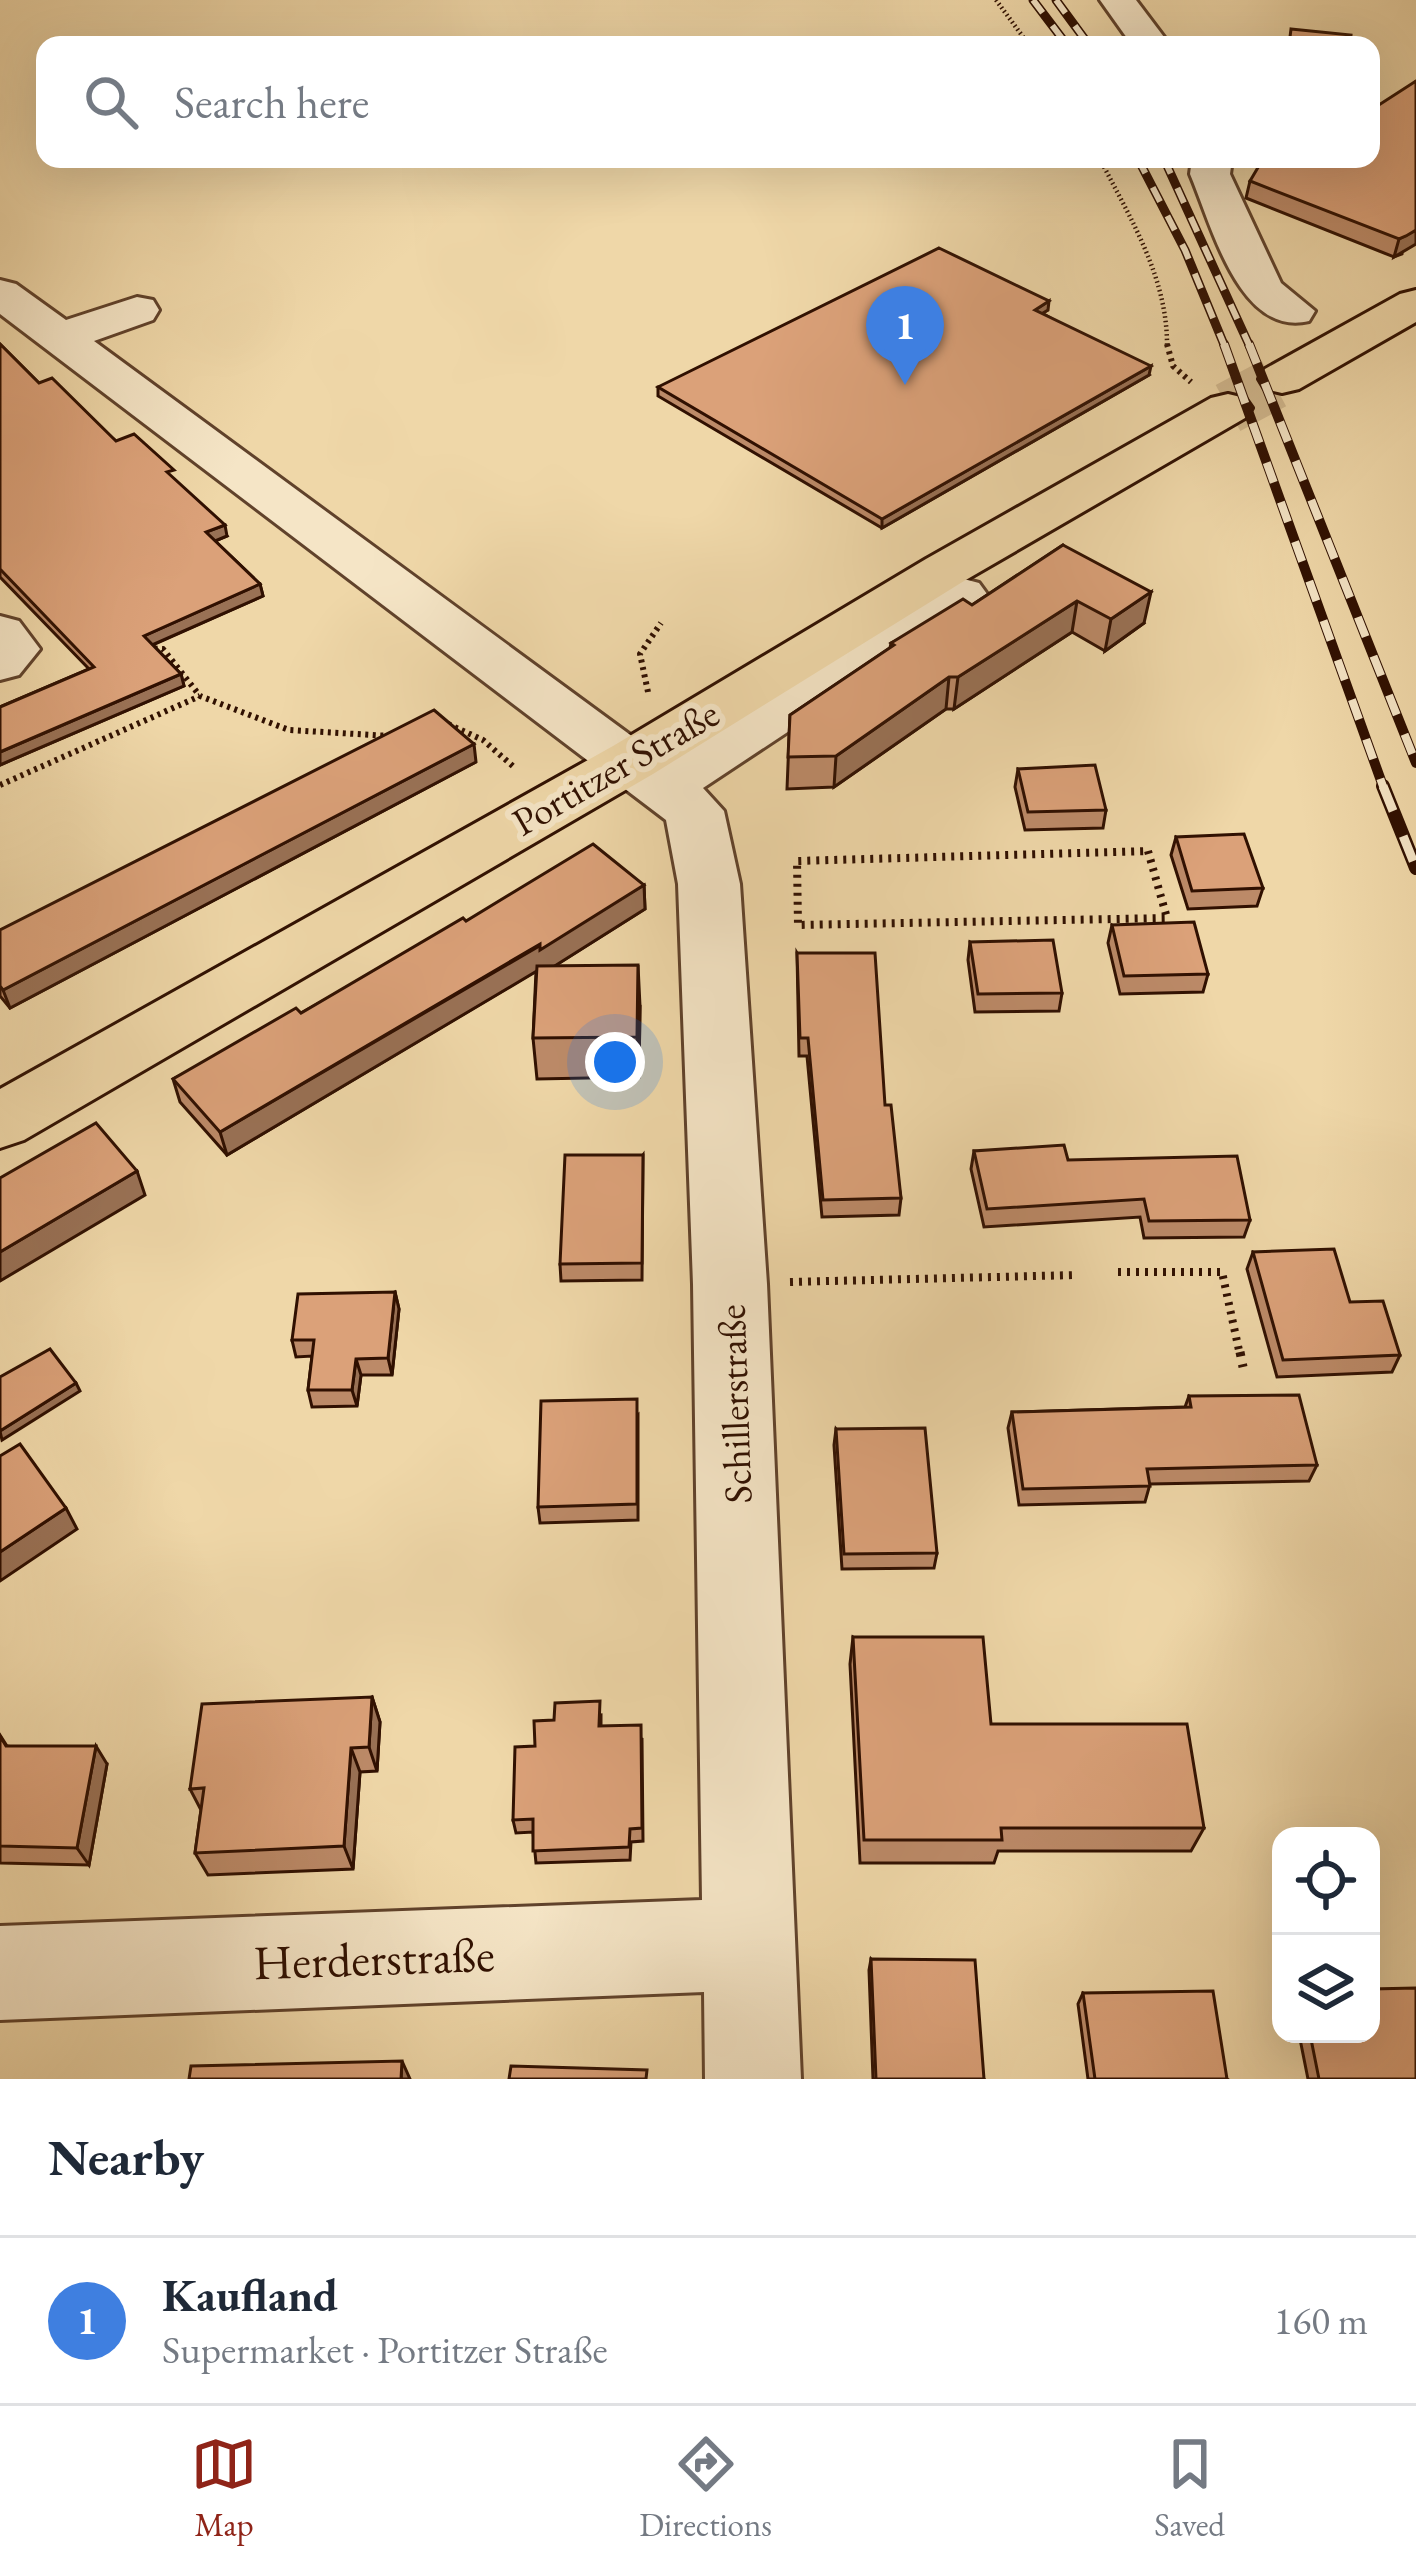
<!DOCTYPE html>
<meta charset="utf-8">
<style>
body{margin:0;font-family:"EB Garamond",serif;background:#f6f6f7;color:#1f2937}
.controls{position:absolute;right:36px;bottom:36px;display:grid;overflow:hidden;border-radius:24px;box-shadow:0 12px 48px #0002}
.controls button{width:108px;height:108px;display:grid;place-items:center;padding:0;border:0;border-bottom:3px solid #e0e1e3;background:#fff;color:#1f2937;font:60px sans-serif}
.you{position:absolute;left:615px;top:1062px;width:42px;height:42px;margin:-30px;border:9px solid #fff;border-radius:50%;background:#1a73e8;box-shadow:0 0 0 18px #1a73e833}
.badge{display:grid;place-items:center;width:78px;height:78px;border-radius:50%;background:#8f2418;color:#fff;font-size:39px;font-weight:700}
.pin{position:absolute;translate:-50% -99px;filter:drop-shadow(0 3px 6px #0008)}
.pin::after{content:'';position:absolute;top:63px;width:42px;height:36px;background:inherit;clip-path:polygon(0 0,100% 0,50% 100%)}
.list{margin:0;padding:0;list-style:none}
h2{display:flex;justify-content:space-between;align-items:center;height:156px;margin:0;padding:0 48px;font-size:51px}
h2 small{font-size:39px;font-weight:400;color:#747a83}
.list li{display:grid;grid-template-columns:78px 1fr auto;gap:36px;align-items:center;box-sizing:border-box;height:168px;padding:0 48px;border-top:3px solid #e0e1e3}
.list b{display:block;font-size:45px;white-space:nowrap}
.list p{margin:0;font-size:39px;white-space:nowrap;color:#747a83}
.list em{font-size:39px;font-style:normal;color:#747a83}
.icon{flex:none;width:66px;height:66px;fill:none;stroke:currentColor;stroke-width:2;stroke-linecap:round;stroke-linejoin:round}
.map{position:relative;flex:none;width:1416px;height:2079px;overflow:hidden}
.search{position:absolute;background:#fff;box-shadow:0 12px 48px #0002;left:36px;right:36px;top:36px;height:132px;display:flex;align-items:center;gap:30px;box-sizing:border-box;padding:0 42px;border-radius:24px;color:#747a83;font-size:45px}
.sheet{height:324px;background:#fff}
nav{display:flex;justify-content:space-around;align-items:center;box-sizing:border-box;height:168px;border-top:3px solid #e0e1e3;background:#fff;font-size:33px;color:#747a83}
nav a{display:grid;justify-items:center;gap:6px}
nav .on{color:#8f2418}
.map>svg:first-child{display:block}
</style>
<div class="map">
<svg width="1416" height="2079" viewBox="0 0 1416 2079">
<rect width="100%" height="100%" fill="#efd7a8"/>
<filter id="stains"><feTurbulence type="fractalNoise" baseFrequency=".00167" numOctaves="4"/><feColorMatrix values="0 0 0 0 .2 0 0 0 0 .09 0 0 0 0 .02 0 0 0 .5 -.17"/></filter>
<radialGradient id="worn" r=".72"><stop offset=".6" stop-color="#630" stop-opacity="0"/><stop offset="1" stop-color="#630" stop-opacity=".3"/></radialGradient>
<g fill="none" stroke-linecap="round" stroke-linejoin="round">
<path stroke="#d2b98f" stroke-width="52" stroke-dasharray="52 26" stroke-linecap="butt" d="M1228,408L1282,379"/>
<defs>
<g id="minor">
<path d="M1100,0H1136L1170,45H1132Z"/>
<path d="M1192,159H1232L1230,174L1281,283L1315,311L1309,321C1239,338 1211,223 1190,174Z"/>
<path d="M0,280L16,284L66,320L137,297L153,300L159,310L153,320L94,341L663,759L941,583L960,578L979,583L987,594L979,605L703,788L724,811L740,884L767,1284L801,2079H705L704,1992L0,2020V1926L702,1900L693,1284L678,884L666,820L0,314Z"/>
<path d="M0,616L19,621L40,649L19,675L0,680Z"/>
</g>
<g id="major">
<path d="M1416,290V322L1299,389L1282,393L1265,389L1259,379L1265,369L1400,294Z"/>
<path d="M1228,394L1245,398L1252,408L1245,418L964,581L653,774L24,1140L0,1148V1089L613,746L926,559L1211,398Z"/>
</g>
</defs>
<use href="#minor" stroke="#60422b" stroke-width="6"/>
<use href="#major" stroke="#301001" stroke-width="6"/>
<g stroke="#301001" stroke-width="4.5" stroke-dasharray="1.5 3" stroke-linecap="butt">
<path d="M996,0L1029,45"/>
<path d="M1100,159C1130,218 1168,278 1167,347"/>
</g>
<g stroke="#301001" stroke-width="6" stroke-dasharray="3 4.5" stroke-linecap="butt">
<path d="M1167,344L1173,366L1191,382"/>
<path d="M147,648L163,649L200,696L289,730L390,736"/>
<path d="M648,692L640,654L661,623"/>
<path d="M448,724L483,740L515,768"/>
<path d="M0,785L200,696"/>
</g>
<g stroke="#301001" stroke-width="8" stroke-dasharray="3 6" stroke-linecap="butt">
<path d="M1148,851L1167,918L798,925L797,861Z"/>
<path d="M1118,1272H1222L1240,1355"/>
<path d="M790,1282L1077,1275"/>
</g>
<path stroke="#301001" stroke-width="9" stroke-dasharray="4.5 8" stroke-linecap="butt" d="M1240,1352L1243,1367"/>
<use href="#minor" fill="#f5e5c6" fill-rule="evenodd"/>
<use href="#major" fill="#efd7a8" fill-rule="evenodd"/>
<defs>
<g id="rail-far2">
<path d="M1033,0L1067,45"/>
<path d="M1056,0L1089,45"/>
<path d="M1138,159L1185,250L1225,347"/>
<path d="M1164,159L1250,347"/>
</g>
<g id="rail-far1">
<path d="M1224,344L1384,789"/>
<path d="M1249,344L1416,763"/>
</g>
<path id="rail" d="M1383,786L1416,868"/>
</defs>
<use href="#rail-far2" stroke="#301001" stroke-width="9"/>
<use href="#rail-far1" stroke="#301001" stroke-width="10"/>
<use href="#rail" stroke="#301001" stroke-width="14"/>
<use href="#rail-far2" stroke="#f5e5c6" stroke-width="6" stroke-dasharray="16" stroke-linecap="butt"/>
<use href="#rail-far1" stroke="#f5e5c6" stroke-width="8" stroke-dasharray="21" stroke-linecap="butt"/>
<use href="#rail" stroke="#f5e5c6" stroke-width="9" stroke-dasharray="27" stroke-linecap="butt"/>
</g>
<g fill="#bc8a68" stroke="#301001" stroke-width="3">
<path d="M1416,81L1402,254L1394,257L1246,198L1250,181L1371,159Z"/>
<path d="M1048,310L1042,313L1149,375L882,528L658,396V387Z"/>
<path d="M0,344L39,383L116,441L176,481L227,536L215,541L260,584L263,596L153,645L181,674L184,686L0,765V707L89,669L0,577Z"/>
<path d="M1063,545L1144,623L1105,651L1072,632L954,709H946L834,787L787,789L790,715L890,648L891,643L972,605Z"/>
<path d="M476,762L10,1008L0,996V930Z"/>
<path d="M1018,769L1106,810L1103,828L1025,830L1015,787Z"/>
<path d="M1176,837L1263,888L1257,906L1188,909L1171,855Z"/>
<path d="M644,885L645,909L556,965L640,1006L639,1077L537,1079L533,1038L536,971L227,1155L180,1102L173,1079L301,1013L466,921Z"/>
<path d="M1112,925L1208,974L1203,992L1120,994L1108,943Z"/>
<path d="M970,942L1062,993L1059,1011L975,1012L968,960Z"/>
<path d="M797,953L885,1105L901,1198L899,1215L822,1217L807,1056H799Z"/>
<path d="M974,1151L1068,1160L1250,1220L1244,1237L1144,1238L1140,1217L984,1227L971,1169Z"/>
<path d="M643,1155L642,1280L561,1281L560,1264Z"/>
<path d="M1253,1252L1350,1302L1400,1355L1392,1372L1277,1377L1247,1269Z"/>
<path d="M395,1292L399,1309L392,1375H361L357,1406L312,1407L308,1390L312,1356L296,1357L292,1340Z"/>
<path d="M1189,1396L1317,1465L1309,1481L1150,1484L1145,1502L1019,1505L1008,1428L1012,1412L1185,1407Z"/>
<path d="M638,1415V1520L540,1523L538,1507Z"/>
<path d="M836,1429L937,1553L934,1568L842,1569L834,1445Z"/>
<path d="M853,1637L991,1724L1204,1828L1191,1851H998L994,1863H860L850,1664Z"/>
<path d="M372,1697L380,1722L377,1771L360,1772L353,1869L208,1875L195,1853L201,1810L190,1789Z"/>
<path d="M601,1715V1726L642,1739L643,1841L631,1842L630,1860L536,1863L533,1832L516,1833L513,1820L554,1720Z"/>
<path d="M0,1735L7,1746L107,1764L89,1865L0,1863Z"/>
<path d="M871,1959L984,2079H873L869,1970Z"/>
<path d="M1083,1993L1227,2079H1088L1078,2004Z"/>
<path d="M1299,2034H1371L1416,2079H1308Z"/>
</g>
<g fill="#997155" stroke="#301001" stroke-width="3">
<path d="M1416,230V244L1394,257L1399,239Z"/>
<path d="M1049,301L1048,310L1033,319L1035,310Z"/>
<path d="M1151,366L1149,375L882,528V519Z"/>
<path d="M225,525L227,536L208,544L206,532Z"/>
<path d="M260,584L263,596L147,647L144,636Z"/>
<path d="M1151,592L1144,623L1105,651L1111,619Z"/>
<path d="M1077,601L1072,632L954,709L958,677Z"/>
<path d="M181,674L184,686L0,765V752Z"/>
<path d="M949,677L946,709L834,787L836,756Z"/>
<path d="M474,744L476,762L10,1008L3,990Z"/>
<path d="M644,885L645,909L542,974V968L227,1155L220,1132Z"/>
<path d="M638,965L640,1006L639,1077L637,1037Z"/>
<path d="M137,1171L145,1195L0,1281V1252Z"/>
<path d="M395,1292L399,1309L392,1375L388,1358Z"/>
<path d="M356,1359L361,1375L357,1406L352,1390Z"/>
<path d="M76,1383L80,1391L2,1440L0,1431Z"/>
<path d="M66,1508L77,1529L0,1581V1552Z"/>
<path d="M372,1697L380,1722L377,1771L369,1747Z"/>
<path d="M96,1746L107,1764L89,1865L77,1848Z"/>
<path d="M351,1748L360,1772L353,1869L344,1846Z"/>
<path d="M402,2061L410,2079H401Z"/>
</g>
<g fill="#dba179" stroke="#301001" stroke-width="3">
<path d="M1291,29L1351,35L1350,45H1289Z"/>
<path d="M1416,81V230L1406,236L1399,239L1250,181L1263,159H1371V110Z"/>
<path d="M939,248L1049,301L1035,310L1151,366L882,519L658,387Z"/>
<path d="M0,344L39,383L52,378L116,441L134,434L174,470L167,472L225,525L206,532L260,584L144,636L181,674L0,752V707L94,667L0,569Z"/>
<path d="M1063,545L1151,592L1111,619L1077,601L958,677H949L836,756L788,757L790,715L894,645L891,643L963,599L972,605Z"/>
<path d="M434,710L474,744L3,990L0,986V930Z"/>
<path d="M1095,765L1106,810L1028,812L1018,769Z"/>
<path d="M1244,834L1263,888L1192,891L1176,837Z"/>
<path d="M593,844L644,885L540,950V944L220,1132L173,1079L296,1008L301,1013L463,918L466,921Z"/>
<path d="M1194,922L1208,974L1124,976L1112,925Z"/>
<path d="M1053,940L1062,993L978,994L970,942Z"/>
<path d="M797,953H875L885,1105H891L901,1198L823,1200L808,1038H800Z"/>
<path d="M638,965L637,1037L533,1038L537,966Z"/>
<path d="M96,1123L137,1171L0,1252V1178Z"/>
<path d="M1064,1145L1068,1160L1237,1156L1250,1220L1149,1221L1144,1199L987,1209L974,1151Z"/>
<path d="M565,1155H643L642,1263L560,1264Z"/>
<path d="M1334,1249L1350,1302L1383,1301L1400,1355L1283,1360L1253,1252Z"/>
<path d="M395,1292L388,1358L356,1359L352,1390H308L314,1340H292L298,1294Z"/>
<path d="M50,1349L76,1383L0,1431V1377Z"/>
<path d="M1299,1395L1317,1465L1147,1469L1150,1486L1023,1489L1012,1412L1191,1407L1189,1396Z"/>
<path d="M637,1399V1504L538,1507L541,1401Z"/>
<path d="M925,1428L937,1553L844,1554L836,1429Z"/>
<path d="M20,1444L66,1508L0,1552V1456Z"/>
<path d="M853,1637H983L991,1724H1187L1204,1828H1001L1002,1840H864Z"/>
<path d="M372,1697L369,1747L351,1748L344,1846L195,1853L204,1788L190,1789L202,1704Z"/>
<path d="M600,1701L599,1726L641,1725L642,1828L630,1829L629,1847L533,1851V1819L513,1820L515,1747L535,1746L534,1721L554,1720L555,1703Z"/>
<path d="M0,1736L6,1746H96L77,1848L0,1846Z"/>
<path d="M871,1959L975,1960L984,2079H876Z"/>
<path d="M1416,1988V2079H1319L1310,2034H1371V1989Z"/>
<path d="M1213,1991L1227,2079H1095L1083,1993Z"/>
<path d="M402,2061L401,2079H189L191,2066Z"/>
<path d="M511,2066L647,2070L646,2079H509Z"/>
</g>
<g text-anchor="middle" stroke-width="12" stroke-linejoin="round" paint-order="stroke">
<g font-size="39" fill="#301001" stroke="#f5e5c6">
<text transform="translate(615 767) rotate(-30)" y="14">Portitzer Straße</text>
<text transform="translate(734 1404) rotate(-92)" y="14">Schillerstraße</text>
</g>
<g font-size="48" fill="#301001" stroke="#f5e5c6">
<text transform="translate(374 1958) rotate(-2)" y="17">Herderstraße</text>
</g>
</g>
<rect width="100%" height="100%" filter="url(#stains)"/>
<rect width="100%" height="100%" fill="url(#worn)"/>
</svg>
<div class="controls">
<button><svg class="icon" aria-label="locate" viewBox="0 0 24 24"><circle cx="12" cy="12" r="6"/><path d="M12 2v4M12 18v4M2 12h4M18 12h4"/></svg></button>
<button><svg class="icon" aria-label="layers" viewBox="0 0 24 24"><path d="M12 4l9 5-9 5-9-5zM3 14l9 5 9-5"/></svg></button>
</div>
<div class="you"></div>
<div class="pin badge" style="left:905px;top:385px;background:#3f7fe0">1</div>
<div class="search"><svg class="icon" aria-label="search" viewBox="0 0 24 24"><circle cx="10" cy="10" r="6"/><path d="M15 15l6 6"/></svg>Search here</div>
</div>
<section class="sheet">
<h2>Nearby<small></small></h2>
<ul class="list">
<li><span class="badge" style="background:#3f7fe0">1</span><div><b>Kaufland</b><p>Supermarket · Portitzer Straße</p></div><em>160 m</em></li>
</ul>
</section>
<nav>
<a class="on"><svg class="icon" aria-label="map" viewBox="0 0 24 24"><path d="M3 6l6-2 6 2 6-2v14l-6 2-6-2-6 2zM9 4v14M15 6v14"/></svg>Map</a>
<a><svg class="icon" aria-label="directions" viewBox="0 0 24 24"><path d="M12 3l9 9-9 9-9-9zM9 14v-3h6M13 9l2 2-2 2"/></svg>Directions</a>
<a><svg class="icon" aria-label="saved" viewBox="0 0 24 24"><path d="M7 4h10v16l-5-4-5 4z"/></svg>Saved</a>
</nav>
